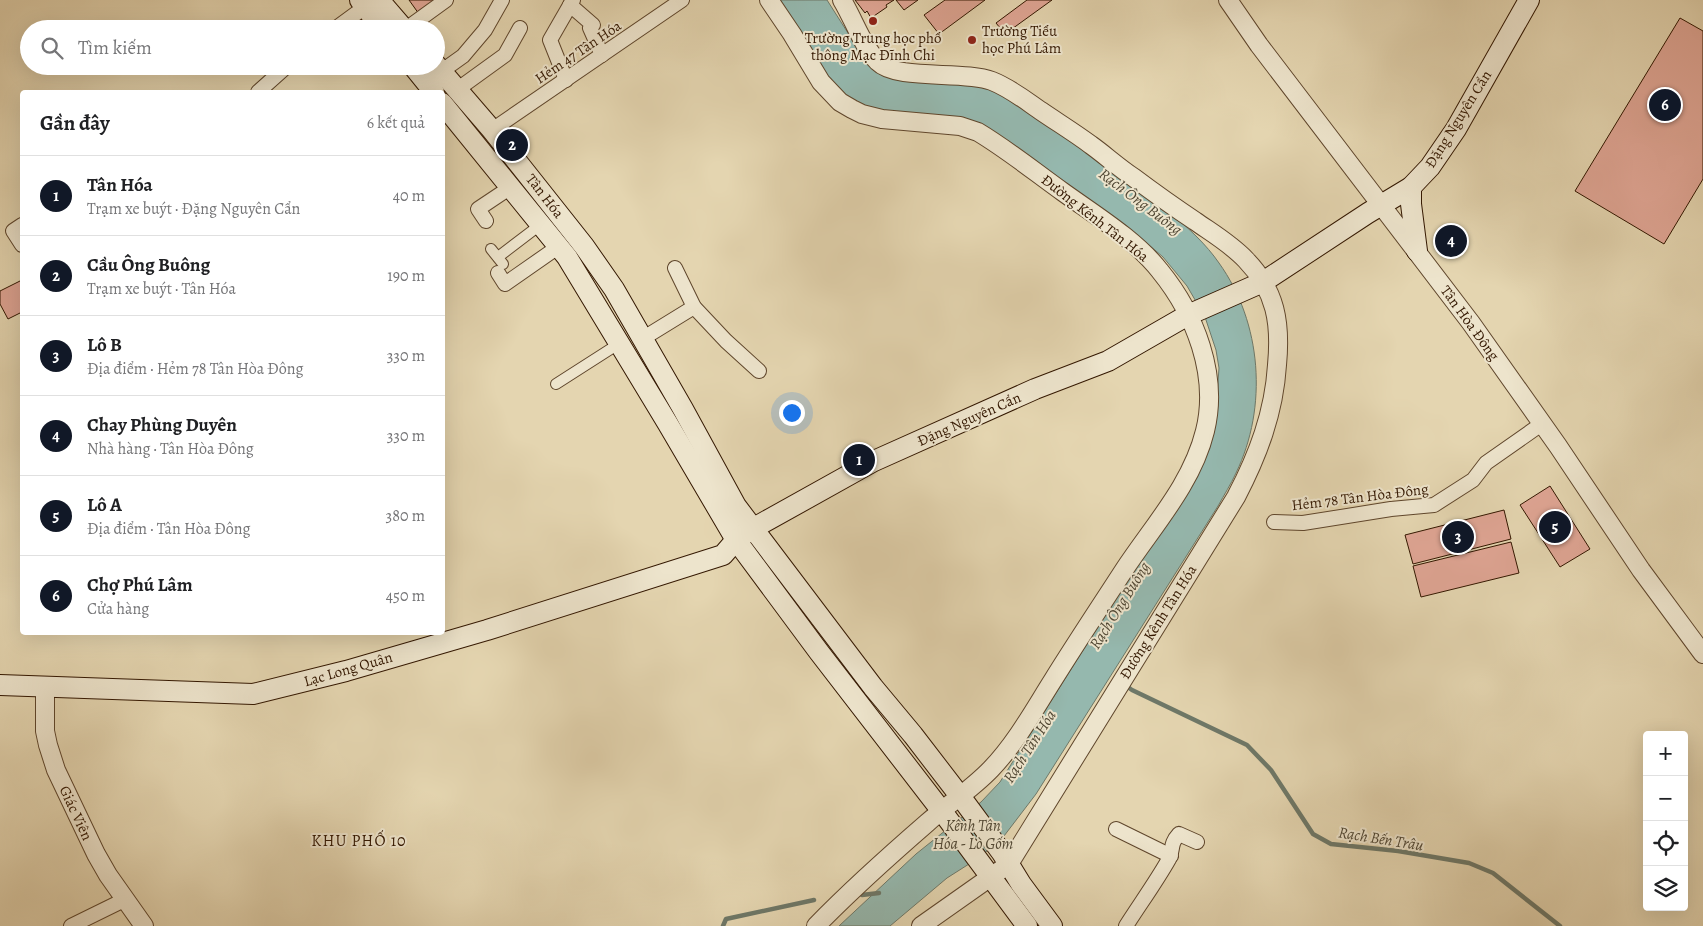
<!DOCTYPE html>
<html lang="vi">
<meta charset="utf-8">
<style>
body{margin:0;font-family:Alegreya,serif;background:#f6f6f6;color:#202124}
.controls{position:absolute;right:15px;bottom:15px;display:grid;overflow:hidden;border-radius:5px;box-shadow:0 5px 20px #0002}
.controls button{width:45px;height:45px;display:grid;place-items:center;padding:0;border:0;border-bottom:1px solid #e0e0e0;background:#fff;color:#202124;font:25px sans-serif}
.you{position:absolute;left:791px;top:412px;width:18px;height:18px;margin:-12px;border:4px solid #fff;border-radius:50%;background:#1a73e8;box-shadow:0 0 0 8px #1a73e833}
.badge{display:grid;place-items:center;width:32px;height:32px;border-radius:50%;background:#111827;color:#fff;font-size:16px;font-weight:700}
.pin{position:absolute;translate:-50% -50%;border:2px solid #fff;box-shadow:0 1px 5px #0006}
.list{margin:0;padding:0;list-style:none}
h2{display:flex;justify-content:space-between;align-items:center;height:65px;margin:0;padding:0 20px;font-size:21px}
h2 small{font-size:16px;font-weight:400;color:#757577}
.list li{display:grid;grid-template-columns:32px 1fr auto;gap:15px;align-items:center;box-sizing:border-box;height:80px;padding:0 20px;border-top:1px solid #e0e0e0}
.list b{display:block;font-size:19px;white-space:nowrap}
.list p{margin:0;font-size:16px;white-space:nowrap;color:#757577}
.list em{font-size:16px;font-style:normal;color:#757577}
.icon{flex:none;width:28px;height:28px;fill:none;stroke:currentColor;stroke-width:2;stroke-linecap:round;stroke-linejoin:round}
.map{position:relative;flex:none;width:1703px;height:926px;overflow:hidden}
.search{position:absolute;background:#fff;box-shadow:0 5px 20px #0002;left:20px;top:20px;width:425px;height:55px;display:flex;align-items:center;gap:12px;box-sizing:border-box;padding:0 18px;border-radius:28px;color:#757577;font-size:19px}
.panel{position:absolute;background:#fff;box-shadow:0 5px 20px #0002;left:20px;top:90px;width:425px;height:545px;border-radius:5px}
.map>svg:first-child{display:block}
</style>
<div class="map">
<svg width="1703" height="926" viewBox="0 0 1703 926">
<rect width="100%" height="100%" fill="#e4d5b0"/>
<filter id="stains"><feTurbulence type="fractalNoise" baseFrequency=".004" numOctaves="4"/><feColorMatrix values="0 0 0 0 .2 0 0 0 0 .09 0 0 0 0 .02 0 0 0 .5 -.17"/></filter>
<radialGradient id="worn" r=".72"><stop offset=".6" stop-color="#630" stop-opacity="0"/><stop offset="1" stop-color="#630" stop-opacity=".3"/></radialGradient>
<path fill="#95b8ae" stroke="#6e7868" d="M779,0H827L862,55L970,78L1009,95L1172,214C1189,229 1206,244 1219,263C1262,323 1268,407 1236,473C1231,484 1224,495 1218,506L1036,794L1004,836L980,857L947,878L890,926H839L916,854L981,802L1000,782L1187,485L1216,410L1219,368L1216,350L1205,317L1187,286L1163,257L1149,245L982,126L888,113L865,107L855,102L838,89L830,81Z"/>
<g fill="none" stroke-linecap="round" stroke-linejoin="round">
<g stroke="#6e7868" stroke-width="4.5">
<path d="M1125,685L1132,690L1247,745L1271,770L1313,834L1331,844L1398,851L1469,863L1493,873L1560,926"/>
<path d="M862,895L879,893"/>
<path d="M723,926L726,919L814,900"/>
</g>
</g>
<g fill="#dfa594" stroke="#331700">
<path d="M409,0H439L419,14Z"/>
<path d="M855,0H894L886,5L887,7L871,18L867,11L865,13Z"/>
<path d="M896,0H918L904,10Z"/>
<path d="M945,0H985L939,34L924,15Z"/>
<path d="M1027,0H1052L1005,34L996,23Z"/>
<path d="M1680,18L1703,31V179L1664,244L1575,191Z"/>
<path d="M22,280V312L8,319L0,304V291Z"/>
<path d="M1550,486L1590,549L1560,567L1520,505Z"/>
<path d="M1504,510L1511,539L1413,564L1405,535Z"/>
<path d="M1511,542L1519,573L1421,597L1413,566Z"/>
</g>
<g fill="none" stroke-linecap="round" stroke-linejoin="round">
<defs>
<g id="pedestrian">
<path d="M491,249L503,264"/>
<path d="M498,257L540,225"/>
<path d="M556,384L620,343"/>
</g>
<g id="minor">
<path d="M570,5L593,25L590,28L602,55"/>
<path d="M335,29L365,7"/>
<path d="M406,29L446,0"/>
<path d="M442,71L463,56L485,30L502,0"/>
<path d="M566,80L550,40L573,0"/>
<path d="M458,89L505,55L520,28"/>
<path d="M258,92L287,66"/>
<path d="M492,130L682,0"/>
<path d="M486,221L478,209L511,187"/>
<path d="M22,225L13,231L22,245"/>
<path d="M675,268L694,307L726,341L759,371"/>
<path d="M498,273L505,284L558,247"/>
<path d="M642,339L694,307"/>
<path d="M1274,522L1303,523L1391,509L1434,505L1473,480L1486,463L1543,423"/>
<path d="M1116,829L1171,856"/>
<path d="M71,926L124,900"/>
<path d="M1126,926C1140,904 1156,882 1169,859C1174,849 1169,845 1179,834L1197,842"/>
</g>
<g id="tertiary">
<path d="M769,0L792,34L821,82L840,102L852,109L862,114L882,119L960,126L978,132C1008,150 1035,172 1063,192C1095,215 1136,240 1160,271C1195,314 1219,375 1205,431C1192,484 1153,526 1124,570C1100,607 1076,643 1053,680C1034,710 1016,743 991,769C972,789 947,805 927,823C889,856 851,890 816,926"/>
<path d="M842,0C854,20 862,45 878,62C897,81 964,70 992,81C1010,88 1025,100 1041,111C1057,122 1075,133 1091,145C1105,155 1118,167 1133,177C1153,192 1174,207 1195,221C1212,233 1231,244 1246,260C1276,291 1281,323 1277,365C1274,413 1258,455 1236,497L1009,864L921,926"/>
<path d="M1228,0L1259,45L1471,323L1558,446L1641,570L1703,654"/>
<path d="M45,686V731L48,745L56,770L96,854L108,875L144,926"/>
</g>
<g id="secondary">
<path d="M360,0L382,29"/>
<path d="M379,0L404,29"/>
<path d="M436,65L492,130L584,246L614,289L683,409L736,506L873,687L913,735L966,804L1002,853L1021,884L1052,926"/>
<path d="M413,66L434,92"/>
<path d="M442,103L567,257L668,424L736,540L819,652L947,818L1027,926"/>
<path d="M1411,187V204L1417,251"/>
<path d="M0,685L253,694L346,671L487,630L723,555L736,540L752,529L874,461L1035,389L1108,361L1188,315L1263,282L1368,213L1411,187L1430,167L1456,129L1529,0"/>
</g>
</defs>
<use href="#pedestrian" stroke="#5f462c" stroke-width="12"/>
<use href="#minor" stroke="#5f462c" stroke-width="16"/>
<use href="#tertiary" stroke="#5f462c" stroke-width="20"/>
<use href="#secondary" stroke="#331700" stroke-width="22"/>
<use href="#pedestrian" stroke="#ede4cc" stroke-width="10"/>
<use href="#minor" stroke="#ede4cc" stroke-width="14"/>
<use href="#tertiary" stroke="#ede4cc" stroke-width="18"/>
<use href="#secondary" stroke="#ede4cc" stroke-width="20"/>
</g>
<g fill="#8f2418" stroke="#ede4cc" stroke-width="2">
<circle cx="873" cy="21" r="5"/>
<circle cx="972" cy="40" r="5"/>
</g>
<g text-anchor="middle" stroke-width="4" stroke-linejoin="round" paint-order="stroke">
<g font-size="15" fill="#331700" stroke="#ede4cc" text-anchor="start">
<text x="982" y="36">Trường Tiểu<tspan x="982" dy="17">học Phú Lâm</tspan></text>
<text x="873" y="43" text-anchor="middle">Trường Trung học phổ<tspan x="873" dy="17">thông Mạc Đĩnh Chi</tspan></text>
</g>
<g font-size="15" fill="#331700" stroke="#ede4cc">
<text transform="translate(578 52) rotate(-34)" y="5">Hẻm 47 Tân Hóa</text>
<text transform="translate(1458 119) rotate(-58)" y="5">Đặng Nguyên Cẩn</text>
<text transform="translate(545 196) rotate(52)" y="5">Tân Hóa</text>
<text transform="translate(1095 218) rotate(38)" y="5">Đường Kênh Tân Hóa</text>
<text transform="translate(1470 323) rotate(54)" y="5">Tân Hòa Đông</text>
<text transform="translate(969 419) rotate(-24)" y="5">Đặng Nguyên Cẩn</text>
<text transform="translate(1360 497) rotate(-7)" y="5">Hẻm 78 Tân Hòa Đông</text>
<text transform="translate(1158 622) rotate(-58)" y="5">Đường Kênh Tân Hóa</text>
<text transform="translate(348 669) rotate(-16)" y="5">Lạc Long Quân</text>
<text transform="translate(76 813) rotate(65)" y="5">Giác Viên</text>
</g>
<g font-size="16" font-style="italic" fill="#504734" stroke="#ede4cc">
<text transform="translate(1141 201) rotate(37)" y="6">Rạch Ông Buông</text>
<text transform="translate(1119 605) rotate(-58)" y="6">Rạch Ông Buông</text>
<text transform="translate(1029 746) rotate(-57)" y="6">Rạch Tân Hóa</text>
<text x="973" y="831">Kênh Tân<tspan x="973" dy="18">Hóa - Lò Gốm</tspan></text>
<text transform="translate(1381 838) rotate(9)" y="6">Rạch Bến Trâu</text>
</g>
<g font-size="16" letter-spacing="1" fill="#331700" stroke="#ede4cc">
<text x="359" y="846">KHU PHỐ 10</text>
</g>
</g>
<rect width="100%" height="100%" filter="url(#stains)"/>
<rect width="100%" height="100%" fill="url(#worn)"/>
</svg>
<div class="controls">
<button>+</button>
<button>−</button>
<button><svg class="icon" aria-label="locate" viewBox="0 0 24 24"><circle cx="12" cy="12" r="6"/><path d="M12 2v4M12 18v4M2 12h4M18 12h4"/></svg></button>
<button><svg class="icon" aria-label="layers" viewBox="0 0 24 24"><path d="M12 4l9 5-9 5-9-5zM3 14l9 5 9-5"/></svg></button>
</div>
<div class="you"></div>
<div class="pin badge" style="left:859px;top:460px">1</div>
<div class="pin badge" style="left:512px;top:145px">2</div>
<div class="pin badge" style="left:1458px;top:537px">3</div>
<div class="pin badge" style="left:1451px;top:241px">4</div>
<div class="pin badge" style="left:1555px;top:527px">5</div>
<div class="pin badge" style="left:1665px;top:105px">6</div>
<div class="search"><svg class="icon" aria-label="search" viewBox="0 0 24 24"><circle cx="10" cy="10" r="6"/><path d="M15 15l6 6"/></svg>Tìm kiếm</div>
<section class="panel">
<h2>Gần đây<small>6 kết quả</small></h2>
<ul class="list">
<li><span class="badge">1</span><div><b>Tân Hóa</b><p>Trạm xe buýt · Đặng Nguyên Cẩn</p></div><em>40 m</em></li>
<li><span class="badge">2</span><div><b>Cầu Ông Buông</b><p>Trạm xe buýt · Tân Hóa</p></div><em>190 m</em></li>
<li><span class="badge">3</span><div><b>Lô B</b><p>Địa điểm · Hẻm 78 Tân Hòa Đông</p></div><em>330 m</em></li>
<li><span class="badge">4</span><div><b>Chay Phùng Duyên</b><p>Nhà hàng · Tân Hòa Đông</p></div><em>330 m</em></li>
<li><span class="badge">5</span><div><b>Lô A</b><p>Địa điểm · Tân Hòa Đông</p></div><em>380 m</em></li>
<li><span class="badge">6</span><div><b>Chợ Phú Lâm</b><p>Cửa hàng</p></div><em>450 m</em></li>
</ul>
</section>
</div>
